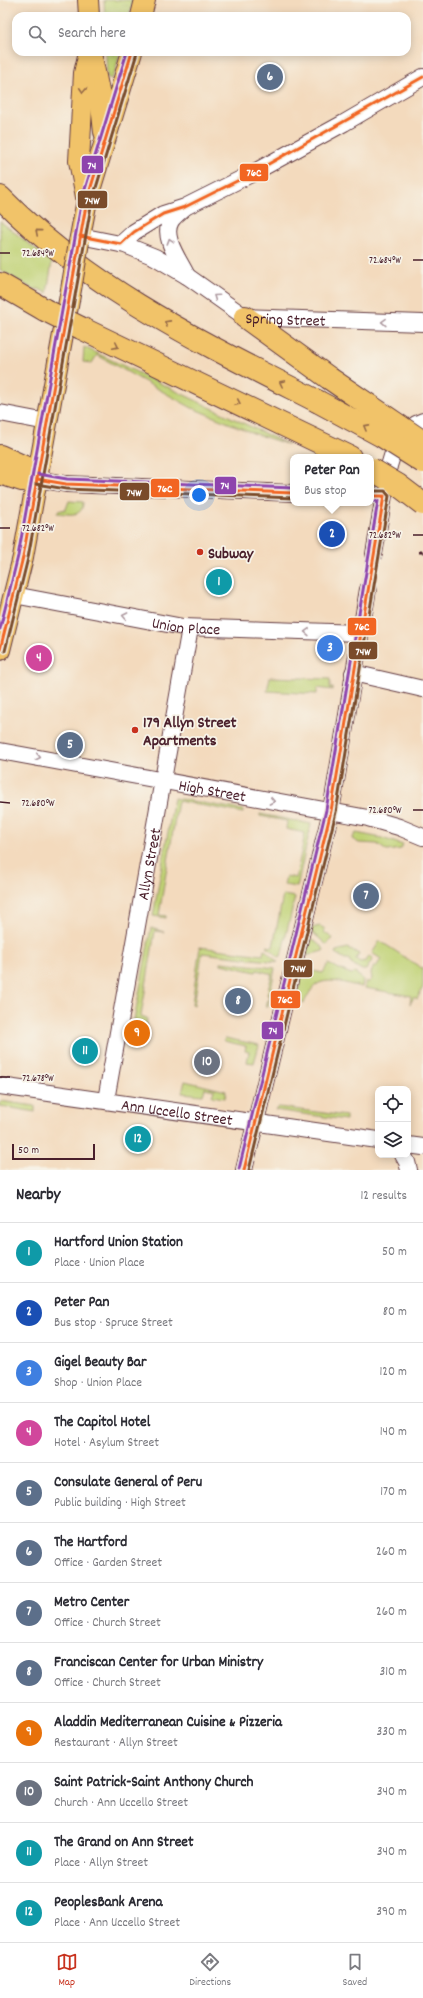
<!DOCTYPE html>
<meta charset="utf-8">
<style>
body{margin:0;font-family:Dekko,sans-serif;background:#f2f2f3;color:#2b2b33}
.controls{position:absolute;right:12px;bottom:12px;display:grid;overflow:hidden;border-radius:8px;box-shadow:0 2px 10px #0003}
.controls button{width:36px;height:36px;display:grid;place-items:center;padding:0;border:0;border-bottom:1px solid #e1e1e2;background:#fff;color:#2b2b33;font:20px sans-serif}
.scale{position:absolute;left:12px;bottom:10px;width:83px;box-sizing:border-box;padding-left:4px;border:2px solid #4a1f2b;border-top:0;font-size:11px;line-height:14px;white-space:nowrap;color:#4a1f2b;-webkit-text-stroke:3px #f7f3e8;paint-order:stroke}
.you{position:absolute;left:199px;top:495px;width:14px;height:14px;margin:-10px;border:3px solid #fff;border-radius:50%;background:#1a73e8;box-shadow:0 0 0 6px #1a73e833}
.badge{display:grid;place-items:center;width:26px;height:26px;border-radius:50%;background:#c8321e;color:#fff;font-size:13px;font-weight:700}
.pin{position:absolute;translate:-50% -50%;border:2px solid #fff;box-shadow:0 1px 4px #0006}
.popup{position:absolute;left:290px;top:454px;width:84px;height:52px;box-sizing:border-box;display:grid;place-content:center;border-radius:8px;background:#fff;filter:drop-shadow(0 1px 3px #0005);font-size:13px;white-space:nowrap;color:#7c7c81}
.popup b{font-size:15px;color:#2b2b33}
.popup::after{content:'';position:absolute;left:50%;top:100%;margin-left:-8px;border:8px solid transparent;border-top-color:#fff}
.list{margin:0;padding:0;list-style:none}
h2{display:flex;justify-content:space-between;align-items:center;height:52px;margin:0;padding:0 16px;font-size:17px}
h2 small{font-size:13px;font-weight:400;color:#7c7c81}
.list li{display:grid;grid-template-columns:26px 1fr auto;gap:12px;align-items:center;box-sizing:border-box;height:60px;padding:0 16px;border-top:1px solid #e1e1e2}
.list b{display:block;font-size:15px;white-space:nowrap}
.list p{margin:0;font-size:13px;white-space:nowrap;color:#7c7c81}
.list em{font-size:13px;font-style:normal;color:#7c7c81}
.icon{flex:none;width:22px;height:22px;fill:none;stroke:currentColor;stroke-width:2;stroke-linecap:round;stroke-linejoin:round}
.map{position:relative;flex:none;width:423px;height:1170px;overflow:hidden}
.search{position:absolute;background:#fff;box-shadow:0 2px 10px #0003;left:12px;right:12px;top:12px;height:44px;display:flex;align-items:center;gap:10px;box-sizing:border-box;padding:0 14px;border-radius:12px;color:#7c7c81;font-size:15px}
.sheet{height:772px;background:#fff}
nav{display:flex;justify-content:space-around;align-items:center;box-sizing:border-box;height:56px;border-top:1px solid #e1e1e2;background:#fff;font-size:11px;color:#7c7c81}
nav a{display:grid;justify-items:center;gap:2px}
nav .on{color:#c8321e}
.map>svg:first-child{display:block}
</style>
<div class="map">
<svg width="423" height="1170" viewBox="0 0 423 1170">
<defs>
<pattern id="park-tufts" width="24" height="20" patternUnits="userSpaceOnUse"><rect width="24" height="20" fill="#c0d275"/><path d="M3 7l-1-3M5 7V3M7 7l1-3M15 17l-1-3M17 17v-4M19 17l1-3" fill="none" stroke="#a6b465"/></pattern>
</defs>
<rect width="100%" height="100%" fill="#f7f3e8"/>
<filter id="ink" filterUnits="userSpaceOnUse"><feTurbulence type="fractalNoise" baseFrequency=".025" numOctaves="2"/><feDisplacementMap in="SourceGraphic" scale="8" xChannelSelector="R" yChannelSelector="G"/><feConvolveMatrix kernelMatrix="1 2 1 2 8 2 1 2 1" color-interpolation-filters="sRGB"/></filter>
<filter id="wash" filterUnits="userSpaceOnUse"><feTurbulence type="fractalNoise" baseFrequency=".012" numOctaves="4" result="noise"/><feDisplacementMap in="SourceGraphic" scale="16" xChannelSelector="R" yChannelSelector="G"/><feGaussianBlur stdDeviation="0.9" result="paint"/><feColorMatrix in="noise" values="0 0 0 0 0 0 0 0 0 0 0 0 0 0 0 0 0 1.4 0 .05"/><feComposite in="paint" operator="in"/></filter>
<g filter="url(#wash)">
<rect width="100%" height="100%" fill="#f3dabd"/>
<g fill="#c0d275" stroke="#857850">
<path d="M0,221L52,262L47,293L39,289H33L0,270Z"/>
<path d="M84,347L289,445L253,433L192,408L97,355L92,363L83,362Z"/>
<path d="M69,501L83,502C83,518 69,514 57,513L58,511L66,509Z"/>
<path d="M270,677L330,679V688H333V690L317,688V694L267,691Z"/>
<path d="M174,798L243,810V813L178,801L159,915L166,916V918L153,916Z"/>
<path d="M260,814L311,824L297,887L284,885L286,876L296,878L305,833L286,829L287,821L260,816Z"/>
<path d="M356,833L382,838L403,845L401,849L387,851L377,844L359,843L352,839Z"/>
<path d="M283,895L295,897L281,956L279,957L266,946L273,947Z"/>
<path d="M320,926L325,929L324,932L332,938L327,945L311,931L312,928Z"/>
<path d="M151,928L164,932L155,931L141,1016L147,1018L146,1027L133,1026Z"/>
<path d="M310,937L324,949L323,951L305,956Z"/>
<path d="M380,941L423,969V987L417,999L414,997L410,1004L411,996L365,988V982H369L372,979L371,973L374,966L376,967L381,959L372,953Z"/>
<path d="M200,947L263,955L264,949L278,962L202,953L194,1005L192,1004Z"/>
<path d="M348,948L359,954L356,959L360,962L366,961L369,956L373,959L366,970H362L351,964L349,959H345L335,953L336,951Z"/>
<path d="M221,962L275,968L268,1006H266L269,996L267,995L272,974L257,970L256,972L221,964Z"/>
<path d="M314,963L308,973L311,974L313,971L323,973L328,964L351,974L355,973L363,979L362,987C350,985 328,976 316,985C311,989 307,997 304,1003L297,999L303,965Z"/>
<path d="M225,1038L259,1045L254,1063L247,1062L249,1052L245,1051L246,1046L224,1041Z"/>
<path d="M185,1081L226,1091L225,1098L212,1096L214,1090L205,1088L203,1095L182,1093Z"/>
<path d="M0,1101L35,1106V1112L0,1106Z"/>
<path d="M278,1107L346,1116V1120L275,1110Z"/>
</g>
<g fill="url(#park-tufts)" stroke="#857850">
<path d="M104,0H133L129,16H105Z"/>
<path d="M106,52H120L115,72L111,79L107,77Z"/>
</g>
</g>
<g filter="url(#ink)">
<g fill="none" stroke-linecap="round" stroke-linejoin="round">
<path stroke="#d1b5a0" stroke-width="16" stroke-dasharray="16 8" stroke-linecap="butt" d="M368,589L374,554"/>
<defs>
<g id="minor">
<path d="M184,208C180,212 174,216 171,221C161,237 180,261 187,276"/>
<path id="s1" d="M80,236L125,245L155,257L187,276L245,317L423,323"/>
<path d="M121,244L134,232L163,214L185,207L249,175L344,123L423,77"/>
<path d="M0,413L47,422"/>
<path d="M37,479L66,484L293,493"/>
<path d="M374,554L389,466L396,443L416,424L423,421"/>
<path id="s2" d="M14,595L183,627L360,633"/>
<path d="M353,673L423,689"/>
<path id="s3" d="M0,751L368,818L399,827L423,837"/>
<path id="s4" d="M0,1086L378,1140"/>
<path id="s5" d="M106,1100C133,943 163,786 190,628"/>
<path d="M408,1145L423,1147"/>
<path d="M403,1155L407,1162L409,1170"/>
<path d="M244,1170L331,811L368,589"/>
</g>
<g id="major">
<path d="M88,0L89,16"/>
<path d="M141,16L145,0"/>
<path d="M92,57L100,96L104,132"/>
<path d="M86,197L79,161L84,73L89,52"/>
<path d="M79,242L87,200L132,52"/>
<path d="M0,650L23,557L72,284"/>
</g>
<g id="highway">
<path d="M0,197C91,290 203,343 317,401"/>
<path d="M0,284L45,310"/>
<path d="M245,317L329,378"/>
<path d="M81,328L350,457"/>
<path d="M0,456L29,469L37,479L22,480L0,473"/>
</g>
</defs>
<use href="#minor" stroke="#633b41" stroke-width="18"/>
<use href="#major" stroke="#633b41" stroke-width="22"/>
<use href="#highway" stroke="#633b41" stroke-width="24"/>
<use href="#minor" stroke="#fff" stroke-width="16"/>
<use href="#major" stroke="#f1c369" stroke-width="20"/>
<use href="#highway" stroke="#f1c369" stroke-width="22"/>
<path stroke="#4a1f2b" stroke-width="3" stroke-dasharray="6 3" stroke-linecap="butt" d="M419,552H423"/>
<defs>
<path id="major-bridge" d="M72,284L79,242"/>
<g id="highway-bridge">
<path d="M45,310L81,328"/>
<path d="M329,378L423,442"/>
<path d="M317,401L382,436L423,462"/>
<path d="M371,469L398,485L423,504"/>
</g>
</defs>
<use href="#major-bridge" stroke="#633b41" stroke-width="22" stroke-linecap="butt"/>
<use href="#highway-bridge" stroke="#633b41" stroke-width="24" stroke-linecap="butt"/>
<use href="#major-bridge" stroke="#f1c369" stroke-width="20"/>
<use href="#highway-bridge" stroke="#f1c369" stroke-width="22"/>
<defs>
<g id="bus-1">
<path d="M80,236L121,244L134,232L163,214L185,207L249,175L423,77"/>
<path d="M37,479L66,484L293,493"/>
<path d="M0,650L23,557L87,200L132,52"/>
<path d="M244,1170L331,811L384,496H371"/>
</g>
<g id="bus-2">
<path d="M36,484L66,489L293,498"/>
<path d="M5,651L28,558L92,201L137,53"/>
<path d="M249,1170L336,812L389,496L385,491H371"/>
</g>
<g id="bus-3">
<path d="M38,474L67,479L293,488"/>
<path d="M0,629L18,556L82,199L127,52"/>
<path d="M239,1169L326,810L378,501H371"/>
</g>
</defs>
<use href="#bus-1" stroke="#f7f3e8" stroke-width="6"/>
<use href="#bus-2" stroke="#f7f3e8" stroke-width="6"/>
<use href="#bus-3" stroke="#f7f3e8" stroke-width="6"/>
<use href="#bus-1" stroke="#f26522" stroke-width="3"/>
<use href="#bus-2" stroke="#7a4b2a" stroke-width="3"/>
<use href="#bus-3" stroke="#8e44ad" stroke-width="3"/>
</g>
<defs><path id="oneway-chevron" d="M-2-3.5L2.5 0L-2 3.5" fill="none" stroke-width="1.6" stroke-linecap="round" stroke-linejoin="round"/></defs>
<g stroke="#956947">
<use href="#oneway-chevron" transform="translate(83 90) rotate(93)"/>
<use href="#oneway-chevron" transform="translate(38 232) rotate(-140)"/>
<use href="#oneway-chevron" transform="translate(167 323) rotate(-151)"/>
<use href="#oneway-chevron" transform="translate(116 346) rotate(26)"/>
<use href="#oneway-chevron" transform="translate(282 383) rotate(-153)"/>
<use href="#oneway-chevron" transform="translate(238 403) rotate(25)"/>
<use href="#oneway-chevron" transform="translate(366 427) rotate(-151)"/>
</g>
<g stroke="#ae9aa0">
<use href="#oneway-chevron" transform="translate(170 241) rotate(-107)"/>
<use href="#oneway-chevron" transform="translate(216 297) rotate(-145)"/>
<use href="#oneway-chevron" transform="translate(384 322) rotate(-178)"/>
<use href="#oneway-chevron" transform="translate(125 616) rotate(-169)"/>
<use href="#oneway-chevron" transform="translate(307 632) rotate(-179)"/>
<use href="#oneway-chevron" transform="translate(38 757) rotate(11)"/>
<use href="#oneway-chevron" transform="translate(272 801) rotate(11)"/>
</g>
</g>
<path fill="none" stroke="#4a1f2b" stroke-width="1.5" d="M0,253H10M413,260H423M0,528H10M413,535H423M0,802L10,803M413,810H423M0,1077H10"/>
<g fill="#c8321e" stroke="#f7f3e8" stroke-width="1.5">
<circle cx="200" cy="552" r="4"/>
<circle cx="135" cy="730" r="4"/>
</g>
<g text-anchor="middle" stroke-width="3.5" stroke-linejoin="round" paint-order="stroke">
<g font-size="16" fill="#4a1f2b" stroke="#f7f3e8">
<text dy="6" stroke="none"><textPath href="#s1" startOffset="227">Spring Street</textPath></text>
<text dy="6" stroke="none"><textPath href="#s2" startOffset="175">Union Place</textPath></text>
<text dy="6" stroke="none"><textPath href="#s3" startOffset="216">High Street</textPath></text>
<text dy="6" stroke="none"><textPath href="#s5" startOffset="240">Allyn Street</textPath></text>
<text dy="6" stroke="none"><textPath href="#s4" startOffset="179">Ann Uccello Street</textPath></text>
</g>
<g font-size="16" font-weight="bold" fill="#4a1f2b" stroke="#f7f3e8" text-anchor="start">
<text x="208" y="558">Subway</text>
<text x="143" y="727">179 Allyn Street<tspan x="143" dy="18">Apartments</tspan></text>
</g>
</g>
<g font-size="10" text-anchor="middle" fill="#4a1f2b" stroke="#f7f3e8" stroke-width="3.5" stroke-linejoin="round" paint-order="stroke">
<text x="38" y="256">72.684°W</text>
<text x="385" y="263">72.684°W</text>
<text x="38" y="531">72.682°W</text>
<text x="385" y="538">72.682°W</text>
<text x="38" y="806">72.680°W</text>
<text x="385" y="813">72.680°W</text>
<text x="38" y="1081">72.678°W</text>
</g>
<g stroke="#f7f3e8" stroke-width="1.5">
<rect x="81" y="155" width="23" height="19" rx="4" fill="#8e44ad"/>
<rect x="239" y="163" width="30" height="19" rx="4" fill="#f26522"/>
<rect x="77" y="190" width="31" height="19" rx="4" fill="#7a4b2a"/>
<rect x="214" y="476" width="23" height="19" rx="4" fill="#8e44ad"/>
<rect x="150" y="478" width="30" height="20" rx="4" fill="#f26522"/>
<rect x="119" y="482" width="31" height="19" rx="4" fill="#7a4b2a"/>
<rect x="347" y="617" width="30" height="19" rx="4" fill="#f26522"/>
<rect x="348" y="641" width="30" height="19" rx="4" fill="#7a4b2a"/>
<rect x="283" y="959" width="30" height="19" rx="4" fill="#7a4b2a"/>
<rect x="270" y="990" width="31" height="19" rx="4" fill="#f26522"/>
<rect x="261" y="1021" width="23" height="19" rx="4" fill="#8e44ad"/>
</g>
<g font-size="11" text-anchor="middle" font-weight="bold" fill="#fff">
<text x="92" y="169">74</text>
<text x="254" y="176">76C</text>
<text x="92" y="204">74W</text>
<text x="225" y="489">74</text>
<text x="165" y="492">76C</text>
<text x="134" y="496">74W</text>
<text x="362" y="630">76C</text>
<text x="363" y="655">74W</text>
<text x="298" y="972">74W</text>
<text x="285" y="1003">76C</text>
<text x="273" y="1034">74</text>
</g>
</svg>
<div class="controls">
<button><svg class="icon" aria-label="locate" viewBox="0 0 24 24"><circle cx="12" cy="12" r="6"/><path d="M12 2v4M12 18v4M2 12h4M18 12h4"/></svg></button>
<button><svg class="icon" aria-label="layers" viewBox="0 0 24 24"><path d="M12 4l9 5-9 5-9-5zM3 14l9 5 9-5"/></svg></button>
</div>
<div class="scale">50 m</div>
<div class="you"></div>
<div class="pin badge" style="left:219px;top:582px;background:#0f9aa8">1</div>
<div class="pin badge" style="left:332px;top:534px;background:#1a4fb4">2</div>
<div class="popup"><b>Peter Pan</b>Bus stop</div>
<div class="pin badge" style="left:330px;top:648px;background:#3f7fe0">3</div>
<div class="pin badge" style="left:39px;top:658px;background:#d1479c">4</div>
<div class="pin badge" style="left:70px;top:745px;background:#5c6f8a">5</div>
<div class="pin badge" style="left:270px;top:77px;background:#5c6f8a">6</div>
<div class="pin badge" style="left:366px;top:896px;background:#5c6f8a">7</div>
<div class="pin badge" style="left:238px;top:1001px;background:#5c6f8a">8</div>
<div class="pin badge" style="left:137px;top:1033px;background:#e8710a">9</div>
<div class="pin badge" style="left:207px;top:1062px;background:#6b7280">10</div>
<div class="pin badge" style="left:85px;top:1051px;background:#0f9aa8">11</div>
<div class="pin badge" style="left:138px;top:1139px;background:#0f9aa8">12</div>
<div class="search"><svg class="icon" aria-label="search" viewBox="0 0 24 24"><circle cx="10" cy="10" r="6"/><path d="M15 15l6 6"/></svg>Search here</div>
</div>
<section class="sheet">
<h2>Nearby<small>12 results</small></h2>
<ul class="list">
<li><span class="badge" style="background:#0f9aa8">1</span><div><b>Hartford Union Station</b><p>Place · Union Place</p></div><em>50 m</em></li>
<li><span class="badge" style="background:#1a4fb4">2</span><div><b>Peter Pan</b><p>Bus stop · Spruce Street</p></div><em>80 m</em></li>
<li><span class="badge" style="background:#3f7fe0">3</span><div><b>Gigel Beauty Bar</b><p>Shop · Union Place</p></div><em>120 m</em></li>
<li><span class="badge" style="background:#d1479c">4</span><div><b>The Capitol Hotel</b><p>Hotel · Asylum Street</p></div><em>140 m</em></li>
<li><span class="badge" style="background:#5c6f8a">5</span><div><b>Consulate General of Peru</b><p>Public building · High Street</p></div><em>170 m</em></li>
<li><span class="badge" style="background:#5c6f8a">6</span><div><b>The Hartford</b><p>Office · Garden Street</p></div><em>260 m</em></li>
<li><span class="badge" style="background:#5c6f8a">7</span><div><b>Metro Center</b><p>Office · Church Street</p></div><em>260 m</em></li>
<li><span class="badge" style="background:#5c6f8a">8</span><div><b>Franciscan Center for Urban Ministry</b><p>Office · Church Street</p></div><em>310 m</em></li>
<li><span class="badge" style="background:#e8710a">9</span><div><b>Aladdin Mediterranean Cuisine &amp; Pizzeria</b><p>Restaurant · Allyn Street</p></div><em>330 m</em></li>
<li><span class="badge" style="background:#6b7280">10</span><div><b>Saint Patrick-Saint Anthony Church</b><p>Church · Ann Uccello Street</p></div><em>340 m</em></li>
<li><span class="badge" style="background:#0f9aa8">11</span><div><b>The Grand on Ann Street</b><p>Place · Allyn Street</p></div><em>340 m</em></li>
<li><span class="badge" style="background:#0f9aa8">12</span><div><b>PeoplesBank Arena</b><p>Place · Ann Uccello Street</p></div><em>390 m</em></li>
</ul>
</section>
<nav>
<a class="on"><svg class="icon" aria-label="map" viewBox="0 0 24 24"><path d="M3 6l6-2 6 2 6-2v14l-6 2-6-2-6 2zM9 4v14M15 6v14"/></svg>Map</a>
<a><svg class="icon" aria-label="directions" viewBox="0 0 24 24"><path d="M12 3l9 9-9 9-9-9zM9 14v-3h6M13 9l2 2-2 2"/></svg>Directions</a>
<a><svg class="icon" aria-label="saved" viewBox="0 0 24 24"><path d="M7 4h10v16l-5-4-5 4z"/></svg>Saved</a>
</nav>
